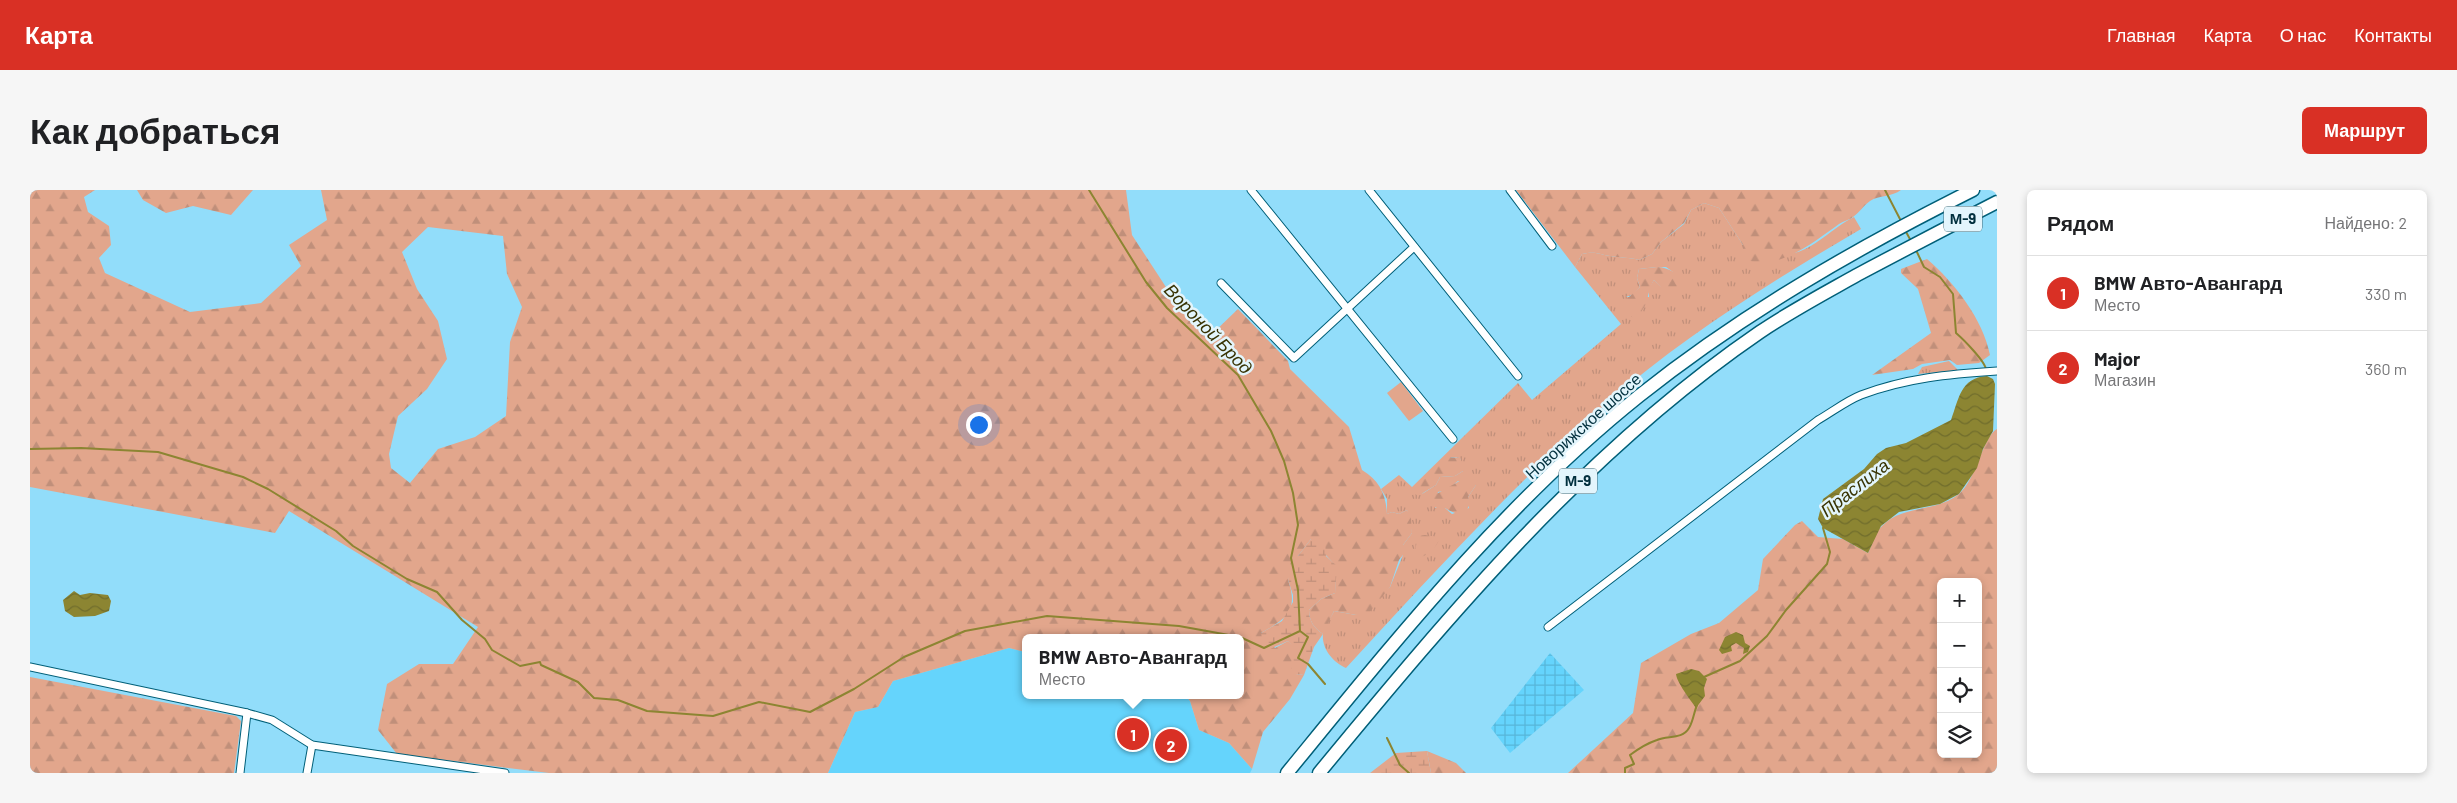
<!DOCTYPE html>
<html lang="ru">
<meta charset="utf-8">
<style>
body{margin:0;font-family:Barlow,sans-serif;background:#f6f6f6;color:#202124}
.controls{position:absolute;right:15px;bottom:15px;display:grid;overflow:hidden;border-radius:8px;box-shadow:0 2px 8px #0003}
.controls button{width:45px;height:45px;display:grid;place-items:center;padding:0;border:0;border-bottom:1px solid #e0e0e0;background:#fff;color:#202124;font:25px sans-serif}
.you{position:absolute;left:948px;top:234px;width:18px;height:18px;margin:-12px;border:4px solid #fff;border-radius:50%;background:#1a73e8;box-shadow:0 0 0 8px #1a73e833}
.badge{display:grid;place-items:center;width:32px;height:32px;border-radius:50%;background:#d93025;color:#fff;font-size:16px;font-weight:700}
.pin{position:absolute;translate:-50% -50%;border:2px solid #fff;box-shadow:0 1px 5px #0006}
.popup{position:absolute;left:992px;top:444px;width:222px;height:65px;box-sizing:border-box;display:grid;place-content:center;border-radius:8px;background:#fff;filter:drop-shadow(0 1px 4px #0005);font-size:16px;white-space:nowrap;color:#757577}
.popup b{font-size:19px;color:#202124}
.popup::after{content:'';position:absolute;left:50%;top:100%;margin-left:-10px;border:10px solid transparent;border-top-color:#fff}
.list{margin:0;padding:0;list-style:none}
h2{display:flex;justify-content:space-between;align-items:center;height:65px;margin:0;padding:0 20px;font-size:21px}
h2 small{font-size:16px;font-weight:400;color:#757577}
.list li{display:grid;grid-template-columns:32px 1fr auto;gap:15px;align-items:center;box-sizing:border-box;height:75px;padding:0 20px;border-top:1px solid #e0e0e0}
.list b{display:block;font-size:19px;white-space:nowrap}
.list p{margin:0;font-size:16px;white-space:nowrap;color:#757577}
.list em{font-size:16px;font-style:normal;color:#757577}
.icon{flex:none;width:28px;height:28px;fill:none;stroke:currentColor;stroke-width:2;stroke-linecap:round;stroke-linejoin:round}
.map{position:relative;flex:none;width:1967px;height:583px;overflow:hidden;border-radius:8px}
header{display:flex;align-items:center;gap:30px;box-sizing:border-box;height:70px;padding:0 25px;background:#d93025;color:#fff}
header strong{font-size:24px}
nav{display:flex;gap:28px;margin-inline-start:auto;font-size:18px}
.intro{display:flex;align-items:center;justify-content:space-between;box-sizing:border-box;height:120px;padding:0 30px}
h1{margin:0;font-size:35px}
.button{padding:12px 22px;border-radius:8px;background:#d93025;color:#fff;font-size:18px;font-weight:700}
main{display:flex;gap:30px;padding:0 30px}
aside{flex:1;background:#fff;border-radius:8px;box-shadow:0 2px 8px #0003}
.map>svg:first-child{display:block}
</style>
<header>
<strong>Карта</strong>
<nav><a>Главная</a><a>Карта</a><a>О нас</a><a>Контакты</a></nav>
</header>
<div class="intro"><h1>Как добраться</h1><a class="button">Маршрут</a></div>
<main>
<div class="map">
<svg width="1967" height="583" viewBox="0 0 1967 583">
<defs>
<pattern id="industrial-grid" width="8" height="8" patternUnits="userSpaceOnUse" patternTransform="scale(1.25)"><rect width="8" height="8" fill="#65d4fc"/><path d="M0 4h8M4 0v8" fill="none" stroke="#56b6d9"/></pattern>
<pattern id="grass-tufts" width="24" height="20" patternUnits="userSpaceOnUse" patternTransform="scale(1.25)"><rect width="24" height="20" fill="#e2a68c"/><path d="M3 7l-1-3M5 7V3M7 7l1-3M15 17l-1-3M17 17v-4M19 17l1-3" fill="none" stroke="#c08f7a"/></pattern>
<pattern id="forest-firs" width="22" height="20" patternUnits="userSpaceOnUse" patternTransform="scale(1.25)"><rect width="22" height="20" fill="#e2a68c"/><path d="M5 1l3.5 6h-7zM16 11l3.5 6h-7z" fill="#c08f7a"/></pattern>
<pattern id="wetland-marsh" width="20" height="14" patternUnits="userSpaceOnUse" patternTransform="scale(1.25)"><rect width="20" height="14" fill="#e2a68c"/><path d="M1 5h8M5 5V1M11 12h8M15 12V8" fill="none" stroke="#c08f7a"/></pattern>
<pattern id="water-waves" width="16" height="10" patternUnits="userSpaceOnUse" patternTransform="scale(1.25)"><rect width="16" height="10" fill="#8c8532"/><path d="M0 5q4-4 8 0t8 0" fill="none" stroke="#706d2c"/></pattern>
</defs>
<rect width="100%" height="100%" fill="#92ddfa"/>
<path fill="#65d4fc" d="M979,458L995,462L996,505H1155L1160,511L1169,540L1199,553L1222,579L1220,583H798L825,522L848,517L863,491Z"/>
<path fill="url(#industrial-grid)" d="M1520,463L1554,500L1480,563L1461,538Z"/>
<g fill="url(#grass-tufts)" fill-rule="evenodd">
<path d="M1674,13L1689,18L1713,55C1725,57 1749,66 1760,64C1784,60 1803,37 1824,27L1831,39C1742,91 1654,146 1576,214C1483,295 1400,387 1316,478C1304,473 1291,459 1293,443C1294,437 1301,428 1304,421L1326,425L1360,397L1373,365V355L1382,343L1377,320L1369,324L1362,322L1357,324V309L1351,299L1369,285L1382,297L1488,193L1502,210L1591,134L1545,77L1552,64C1566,61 1567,64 1580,66C1590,68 1599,67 1609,70L1622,64L1631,52L1654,34L1661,20ZM1627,77H1636L1643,82L1631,97L1624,90L1619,98V107H1596L1604,104L1610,97L1607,88L1609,79ZM1421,267L1430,268L1433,281L1425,286L1410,287L1406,295L1392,304ZM1428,291L1446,295L1438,307L1439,318L1422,324L1415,318H1405L1408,302L1417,300Z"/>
<path d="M1919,171L1928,180L1888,184L1892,177Z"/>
</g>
<g fill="url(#forest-firs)" fill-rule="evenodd">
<path d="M0,0H65L54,7L58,22L79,36L81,55L69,68L75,83L160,122L231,113L271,76L259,55L297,30L291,0H1096L1102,45L1149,117L1181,145L1208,119L1258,171L1260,179L1319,237L1332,280C1349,290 1356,304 1357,324L1362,322L1369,324L1377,320L1381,329L1382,343L1373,355V365L1369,370L1360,397L1339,423L1326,425L1304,421L1293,444C1284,438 1279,431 1279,420L1291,409L1305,403L1306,376L1281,349L1268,366L1258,390C1269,421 1256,429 1231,443L1245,458L1258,451L1264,456L1266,484L1274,485L1260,509L1233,542L1222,579L1199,553L1169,540L1160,511L1155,505H1210V448H996L995,462L979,458L863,491L848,517L825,522L798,583H519L367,564L348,540L357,494L389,474H423L448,437L259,321L245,343L0,297ZM398,37L473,46L477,84L492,117L480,152L476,226L445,247L408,259L380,293L361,278L359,264L368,226L397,199L417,169L408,131L387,99L372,62Z"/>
<path d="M107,0H223L201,25L163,16L136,23L113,10Z"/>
<path d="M1486,0H1871C1862,7 1849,5 1840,11C1833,16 1829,23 1823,27C1819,30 1814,31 1809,34C1784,52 1746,83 1714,69L1713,55L1689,18L1674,13L1661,20L1654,33L1631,52L1622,64L1609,70C1599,67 1590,68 1580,66C1567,64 1566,61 1552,64L1545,77Z"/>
<path d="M1897,69C1924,92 1953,129 1960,165L1949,173L1927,175L1920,170L1892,174L1883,179L1842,185L1901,143L1888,99L1871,83V79Z"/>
<path d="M1627,77C1639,77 1649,85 1658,93L1655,102L1646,105L1637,104L1624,90C1615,105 1621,116 1604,128L1596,124L1591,116C1596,107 1603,105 1610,97L1607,88L1609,79Z"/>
<path d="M1967,239V583H1538L1603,523L1611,473L1661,444L1689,433L1728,400L1733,369L1765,335L1772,331L1788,347L1813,349L1838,363C1843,354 1844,343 1852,336C1873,314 1906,323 1929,304C1946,290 1953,246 1967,239ZM1911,392H1948V564H1911Z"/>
<path d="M1417,267L1430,268L1434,277L1433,281L1425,286L1410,287L1406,295L1388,306L1384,303V297Z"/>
<path d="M1442,288L1445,290L1446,295L1438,307L1440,313C1435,329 1425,324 1415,318L1410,319L1401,316L1399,312L1401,307L1433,289Z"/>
<path d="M1395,345L1410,348C1406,358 1398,365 1387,369L1385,361L1388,346Z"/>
<path d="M0,487L206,526L211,531L204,583H0Z"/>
<path d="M1397,561L1426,573L1436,583H1401Z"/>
</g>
<g fill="url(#wetland-marsh)">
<path d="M1289,348L1295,352L1296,366L1307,376L1305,403L1291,409L1279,420C1279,431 1284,438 1293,444L1284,457L1274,485L1266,484L1261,478L1263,456L1258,451L1238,460L1234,458L1231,443L1252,431L1263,412V405L1258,390L1261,368L1268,366L1281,349Z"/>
<path d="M1397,561L1401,583H1340L1366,563Z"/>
</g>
<path fill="#e2a68c" d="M1371,192L1393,221L1379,231L1357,203Z"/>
<g fill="url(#water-waves)">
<path d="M1957,186L1963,189L1965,194L1963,241L1953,259L1947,278L1929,304L1910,314L1869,322L1851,336L1838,363L1793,338L1788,329L1793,309L1834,279L1847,264L1856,258L1876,253L1921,230C1929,209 1930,188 1957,186Z"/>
<path d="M44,401L50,405L60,403L78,405L81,411L79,421L65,426L44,427L35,421L33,410Z"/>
<path d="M1706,442L1713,445L1715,453L1720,456L1718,462L1713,464L1714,458L1706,453L1701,456L1702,461L1692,464L1689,460L1695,447Z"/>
<path d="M1661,479L1669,481L1677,489L1674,498L1675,506L1666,518C1660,509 1647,493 1646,484Z"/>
</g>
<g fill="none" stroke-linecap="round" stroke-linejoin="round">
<g stroke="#8c8532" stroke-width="2">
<path d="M1059,0L1116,92L1137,118L1208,185L1241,241L1254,271L1263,303L1268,335L1261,368L1268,400L1270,441L1278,447L1268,468L1278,474L1295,494"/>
<path d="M1855,0L1871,31"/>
<path d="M1875,40L1881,51"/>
<path d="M1886,60L1894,77L1910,87L1923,104L1926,143C1933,149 1956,172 1956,180"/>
<path d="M0,259L51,258L128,262L213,287L238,299L306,341L323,356L377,389L407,402L432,430L455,449L462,460L490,476L510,472L511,475L548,492L564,508L588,510L617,521L683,526L729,512L780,522L824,499L874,467L935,441L1017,426L1149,436L1210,447L1234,458L1270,441"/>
<path d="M1674,487L1710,471L1737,446L1756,420L1797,374L1800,362L1793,338"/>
<path d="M1357,548L1370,575L1379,583"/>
<path d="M1595,583V578L1604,574L1600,565C1608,559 1618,553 1627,550C1637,545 1652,550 1659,538C1663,532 1664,522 1667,515"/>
</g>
<defs>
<g id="street">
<path d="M1221,0L1423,249"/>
<path d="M1339,0L1488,186"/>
<path d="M1480,0L1522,56"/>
<path d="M1191,93L1264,168L1384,57"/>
<path d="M1518,437L1788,230C1802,222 1816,211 1831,205C1876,188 1920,184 1967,181"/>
<path d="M0,477L217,523"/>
<path d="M210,583L217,523L242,530L282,555L475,583"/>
<path d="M277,583L282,555"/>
</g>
<g id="highway">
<path d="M1257,583C1366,450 1474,314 1609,206C1712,124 1825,59 1943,0"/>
<path d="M1289,583C1422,422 1556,261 1730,142C1761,121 1795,103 1827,85C1874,60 1920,36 1967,12"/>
</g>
</defs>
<use href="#street" stroke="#005f78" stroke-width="9"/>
<use href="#highway" stroke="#005f78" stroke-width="15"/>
<use href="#street" stroke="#fff" stroke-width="7"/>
<use href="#highway" stroke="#fff" stroke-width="12"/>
</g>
<g text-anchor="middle" stroke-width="5" stroke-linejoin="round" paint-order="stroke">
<g fill="#e3f5fc" stroke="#456a76" stroke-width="1">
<rect x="1914" y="16.5" width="38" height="25" rx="4"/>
<rect x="1529" y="278.5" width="38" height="25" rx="4"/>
</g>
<g font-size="15" font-weight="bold" fill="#012f3d">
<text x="1933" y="34">М-9</text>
<text x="1548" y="296">М-9</text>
</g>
<g font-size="16" fill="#012f3d" stroke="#e3f5fc">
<text transform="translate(1553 236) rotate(-42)" y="6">Новорижское шоссе</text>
</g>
<g font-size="18" font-style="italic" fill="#383303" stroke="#e3f5fc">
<text transform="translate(1178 139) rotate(46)" y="6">Вороной Брод</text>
<text transform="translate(1825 298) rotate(-38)" y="6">Праслиха</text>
</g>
</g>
</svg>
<div class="controls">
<button>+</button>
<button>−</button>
<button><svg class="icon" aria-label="locate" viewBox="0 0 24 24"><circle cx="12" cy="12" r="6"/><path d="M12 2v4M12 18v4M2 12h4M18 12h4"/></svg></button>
<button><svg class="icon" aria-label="layers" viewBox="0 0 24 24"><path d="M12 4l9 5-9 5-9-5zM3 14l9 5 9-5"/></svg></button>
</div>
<div class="you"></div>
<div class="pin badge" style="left:1103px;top:544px">1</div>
<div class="popup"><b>BMW Авто-Авангард</b>Место</div>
<div class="pin badge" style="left:1141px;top:555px">2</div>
</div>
<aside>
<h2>Рядом<small>Найдено: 2</small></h2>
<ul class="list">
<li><span class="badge">1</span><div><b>BMW Авто-Авангард</b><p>Место</p></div><em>330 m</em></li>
<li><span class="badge">2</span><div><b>Major</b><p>Магазин</p></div><em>360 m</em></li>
</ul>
</aside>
</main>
